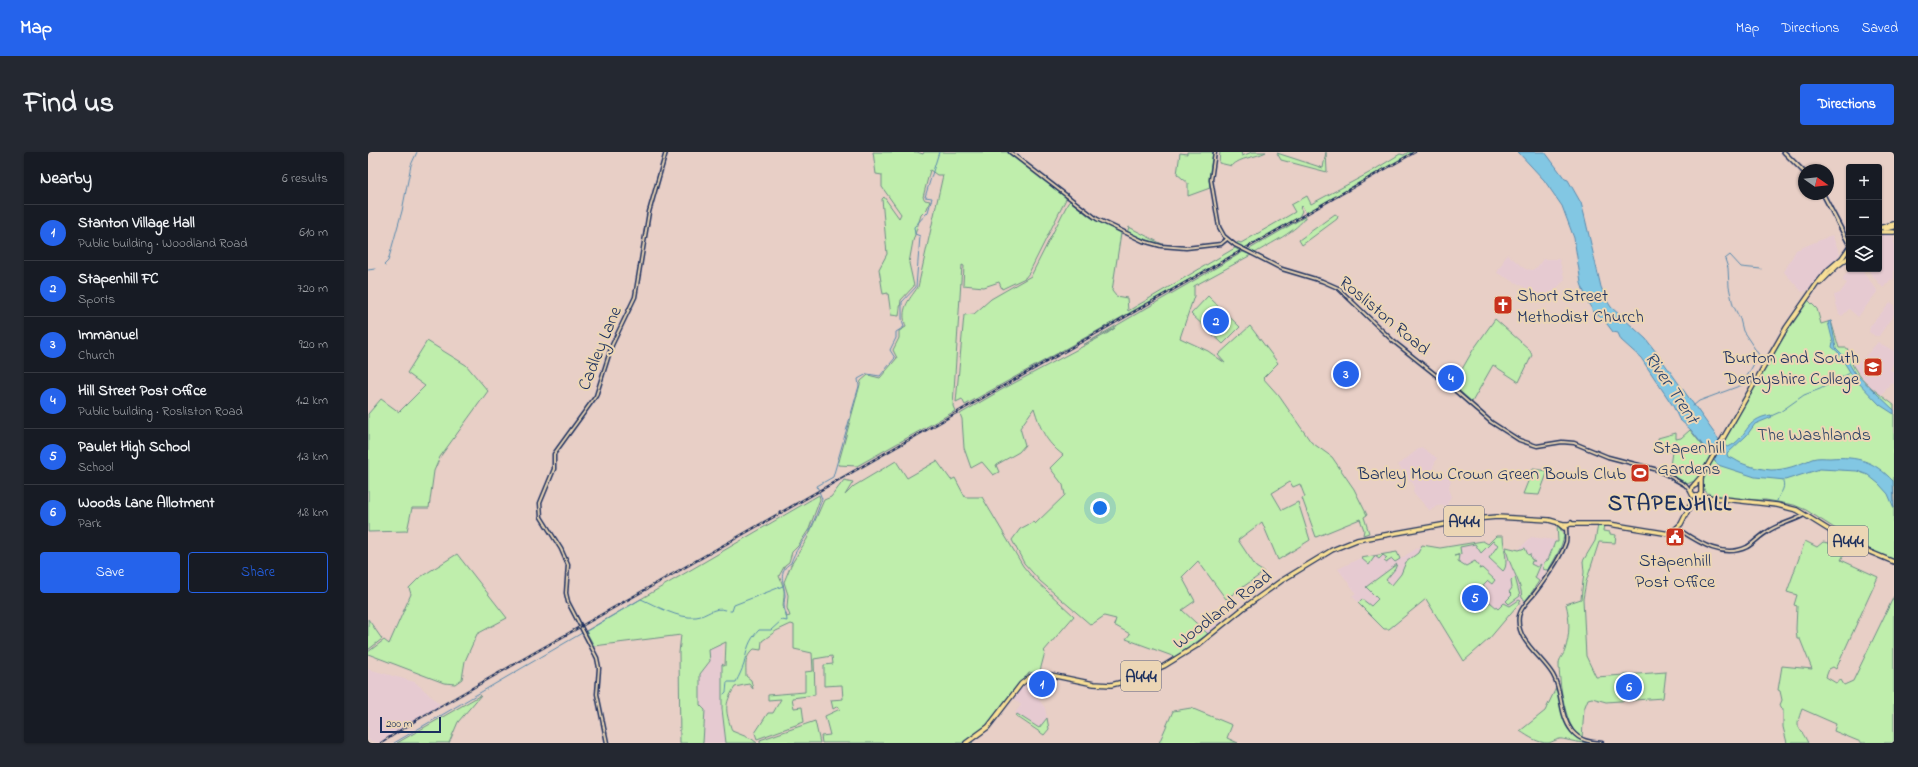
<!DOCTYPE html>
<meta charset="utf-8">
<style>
body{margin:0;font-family:"Indie Flower",sans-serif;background:#242831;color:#f1f3f6}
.controls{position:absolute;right:12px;top:12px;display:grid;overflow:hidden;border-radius:4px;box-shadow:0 1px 3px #0004}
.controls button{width:36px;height:36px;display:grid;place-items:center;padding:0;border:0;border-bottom:1px solid #363941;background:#171b24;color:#f1f3f6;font:20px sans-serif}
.compass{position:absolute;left:1430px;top:12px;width:36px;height:36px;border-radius:50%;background:#171b24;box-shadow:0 1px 3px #0004;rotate:104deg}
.scale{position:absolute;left:12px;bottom:10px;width:61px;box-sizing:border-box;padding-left:4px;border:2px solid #1b2f5e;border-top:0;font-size:11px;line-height:14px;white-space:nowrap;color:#1b2f5e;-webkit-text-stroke:3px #ecd6b5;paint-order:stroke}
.you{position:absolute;left:732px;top:356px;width:14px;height:14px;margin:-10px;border:3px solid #fff;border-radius:50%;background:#1a73e8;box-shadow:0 0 0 6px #1a73e833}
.badge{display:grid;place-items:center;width:26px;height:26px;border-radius:50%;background:#2563eb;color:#fff;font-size:13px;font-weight:700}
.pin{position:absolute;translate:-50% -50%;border:2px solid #fff;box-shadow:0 1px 4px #0006}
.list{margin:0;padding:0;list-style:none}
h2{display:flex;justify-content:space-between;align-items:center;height:52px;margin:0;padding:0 16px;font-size:17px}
h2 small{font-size:13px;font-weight:400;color:#9ea1a6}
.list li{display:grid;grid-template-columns:26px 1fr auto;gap:12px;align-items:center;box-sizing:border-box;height:56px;padding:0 16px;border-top:1px solid #363941}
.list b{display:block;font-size:15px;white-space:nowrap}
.list p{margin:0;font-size:13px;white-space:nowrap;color:#9ea1a6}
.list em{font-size:13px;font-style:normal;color:#9ea1a6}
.actions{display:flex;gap:8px;padding:12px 16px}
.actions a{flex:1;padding:9px 0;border:1px solid #2563eb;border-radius:4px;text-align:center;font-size:14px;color:#2563eb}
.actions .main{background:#2563eb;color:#fff}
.icon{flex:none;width:22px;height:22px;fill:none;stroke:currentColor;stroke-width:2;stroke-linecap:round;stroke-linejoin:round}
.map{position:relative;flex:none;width:1526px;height:591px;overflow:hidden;border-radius:4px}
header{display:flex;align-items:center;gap:24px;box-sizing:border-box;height:56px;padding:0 20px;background:#2563eb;color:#fff}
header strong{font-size:19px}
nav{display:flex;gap:22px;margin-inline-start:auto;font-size:14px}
.intro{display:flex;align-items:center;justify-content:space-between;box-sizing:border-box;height:96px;padding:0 24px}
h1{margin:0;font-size:28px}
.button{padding:10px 18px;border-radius:4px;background:#2563eb;color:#fff;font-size:14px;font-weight:700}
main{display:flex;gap:24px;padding:0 24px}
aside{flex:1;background:#171b24;border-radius:4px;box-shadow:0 1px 3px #0004}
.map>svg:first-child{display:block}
</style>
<header>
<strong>Map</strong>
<nav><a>Map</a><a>Directions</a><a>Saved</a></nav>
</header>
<div class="intro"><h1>Find us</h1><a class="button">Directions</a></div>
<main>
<aside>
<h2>Nearby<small>6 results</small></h2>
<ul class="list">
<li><span class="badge">1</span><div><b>Stanton Village Hall</b><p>Public building · Woodland Road</p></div><em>610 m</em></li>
<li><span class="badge">2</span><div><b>Stapenhill FC</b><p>Sports</p></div><em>720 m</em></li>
<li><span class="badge">3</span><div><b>Immanuel</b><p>Church</p></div><em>920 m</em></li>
<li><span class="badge">4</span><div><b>Hill Street Post Office</b><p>Public building · Rosliston Road</p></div><em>1.2 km</em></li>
<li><span class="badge">5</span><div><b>Paulet High School</b><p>School</p></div><em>1.3 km</em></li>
<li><span class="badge">6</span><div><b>Woods Lane Allotment</b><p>Park</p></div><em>1.8 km</em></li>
</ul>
<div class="actions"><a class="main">Save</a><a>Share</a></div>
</aside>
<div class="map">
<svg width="1526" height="591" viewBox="0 0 1526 591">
<rect width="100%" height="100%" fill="#e8cfc6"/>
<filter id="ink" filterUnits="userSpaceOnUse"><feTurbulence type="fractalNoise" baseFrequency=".025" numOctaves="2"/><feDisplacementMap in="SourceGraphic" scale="8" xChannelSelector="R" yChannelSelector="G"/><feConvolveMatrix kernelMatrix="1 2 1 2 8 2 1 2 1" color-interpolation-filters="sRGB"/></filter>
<g filter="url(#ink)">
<g fill="#e6cad1">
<path d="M1517,81L1523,83L1526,88V127L1522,128L1515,136L1499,117H1511V83Z"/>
<path d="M1464,83L1472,102L1440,138L1434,140L1416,120L1428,98Z"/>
<path d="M1139,102L1157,117L1164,118L1169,115L1175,107H1191L1197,128L1178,146L1129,121Z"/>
<path d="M1481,117H1493L1509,138V140L1490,165L1481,157L1474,164L1471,162L1467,148L1466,143L1472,141L1479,131L1474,128Z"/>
<path d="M1523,150L1526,153V162L1511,184H1507L1501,180L1502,174Z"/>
<path d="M1510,190L1526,199V210L1522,218L1526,220V232L1522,231L1514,244L1501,234L1485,213L1493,209Z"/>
<path d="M1053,295L1069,306L1065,315L1075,325H1080L1083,329L1081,334L1083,344L1079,353L1069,354L1062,359L1045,340L1046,333L1030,313Z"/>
<path d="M1128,384H1135V395L1150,398L1163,385L1187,388V390L1182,405L1176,411L1175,417L1177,418L1175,424L1158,449L1155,447L1120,487L1096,509L1058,447L1048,453L1024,476L1016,477L984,444L988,441L970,417L990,407L1007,403L1029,400L1032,407L1054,393L1072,396L1115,389L1120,392Z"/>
<path d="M846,460L855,469L840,482L832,475Z"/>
<path d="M355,492L354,557L358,591H335L337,558L332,553V522L342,509L341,498Z"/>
<path d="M0,517L47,530L73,553L10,591L0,588Z"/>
<path d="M658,530L677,556L679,566L671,576L647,561L653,553L644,545Z"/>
</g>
<g fill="#bfeeac" stroke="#6d8e85">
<path d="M505,0H549L555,2L556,0H639L698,44V47L661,121L657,126L634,137L631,130L616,135L595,133L596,114L594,113L585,254L587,259L489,314L470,313L493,229L500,223L512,226L529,206L525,198L531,186V179L538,175C532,157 540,149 550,135L575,23H569L562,18L555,45L557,48L562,49L559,57L553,63L545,89L541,111L546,134L533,148L531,164L523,163L520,141L515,142L511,117L519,102L514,47L516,45L531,66L533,62L514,35V23L508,22Z"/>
<path d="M819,0H845L841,26L842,36L820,44V31L809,22L812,1L819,2Z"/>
<path d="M852,0H873L874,4L884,0H898C887,6 872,5 864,14L851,11Z"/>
<path d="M958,0L959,20L913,8L909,1L955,16Z"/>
<path d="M1040,0H1045L938,61L934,54L932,56L934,59L931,65L876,97L868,92L870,90L873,91L927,60L923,53L939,44L943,52L1001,21L1032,2L1036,3Z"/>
<path d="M702,49L722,65L753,81L744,139L748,144L759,146L760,159L867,96L872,99L597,253L594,247L588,250L596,163L606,162L623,147L663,124L700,51Z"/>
<path d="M967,62L970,64L969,67L934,93L931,88Z"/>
<path d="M938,64C930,79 901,92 887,101L880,98Z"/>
<path d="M761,75L794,92L808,94L794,93L759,81Z"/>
<path d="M875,100L883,103L826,134V144L812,186L840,199L857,211L850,203L882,174L910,211L895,226L911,244L943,290L964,305L986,337L999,363L996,365L1001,381L995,383L996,378L992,367L948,385L934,346L937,345L932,332L925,335L922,330L904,341L914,358L930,350L942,388L910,408L894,370L870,388L888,415L896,420L858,447L830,409L814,425L827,449L814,458L840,482L807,505L758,487L762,482L746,473L748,467L736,464L723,473L672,429L656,411L644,388L652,377L665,370L667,372L697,343L695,333L682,316L695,303C677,289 673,278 666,256L652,276L657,293L651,300L628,313L631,320L625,323L614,310L603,316L596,296L594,267L592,262L635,237L740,181L747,176L715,193Z"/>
<path d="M840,144L872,175L855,192L823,162Z"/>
<path d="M1440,148L1449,157L1453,172L1463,169L1471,196H1479C1482,202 1483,209 1485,214C1494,230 1511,242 1526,253V409L1496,395L1438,358L1426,353L1398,348H1380L1345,344L1337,339L1334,332L1341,315L1338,313L1329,328L1319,332L1301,321L1304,300L1291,298L1290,286L1308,281V287L1313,286L1322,278L1349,312L1354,292L1414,188Z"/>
<path d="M1127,167L1161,197L1164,203L1151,230L1125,213L1104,250L1085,233L1105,198Z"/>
<path d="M59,189L98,213L120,239L72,305L66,319L61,356H44L39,379L0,380V262L13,247L31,260L57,234L39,221Z"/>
<path d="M528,309L539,326L569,309L583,328L587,326L597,345H614L655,414L665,426L706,464L676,499L677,500L672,519L661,521L622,570L602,588L605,591H454L453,584L462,583L457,564L472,557L470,554L465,557L463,548L475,547L474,533L456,534V513L465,512L464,504L446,507L447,543L424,546L426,556L434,555L436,570L389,587L387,581L400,561H405L413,547L400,548V543L437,540V520L445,519L444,501L426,497V473L423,472L408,479L394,489L393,498L386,497C376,505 378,513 378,524L383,528L385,537L381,532L367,535C355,553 358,560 364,579L384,587L389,591H358L354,557V512L357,514L358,490L341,498L342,509L332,522V553L337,558L335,591H312L311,501L313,483L226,494L218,479L451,343L452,347L441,377L430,394L424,400L421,410L417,413L411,424C413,429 417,437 416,443C416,450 413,456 418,462V465L422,464L419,456L420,443L416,430L423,413L439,387L456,348L463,345L476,328L485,330L477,343L486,334Z"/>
<path d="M1165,317L1180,319L1171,343L1155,342Z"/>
<path d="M1189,372L1196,383C1194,396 1187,406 1181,417L1178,418L1175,417L1176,410L1180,408L1187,390H1190Z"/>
<path d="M1230,373H1236L1235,379L1242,380V382L1248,383L1247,391L1231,390L1218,430L1215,447L1218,504L1228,525L1298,520L1295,546L1238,550L1224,546L1220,547L1216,557L1214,586C1197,580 1191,527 1191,512C1191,506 1196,503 1197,498C1202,483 1202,467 1198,452L1213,447L1216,420L1215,409L1227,389Z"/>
<path d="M1128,384H1135C1135,394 1141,411 1136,418L1135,419L1121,406L1130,393L1125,389L1113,401L1107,392L1092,395L1093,402L1086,404L1091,403L1090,409L1098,414L1107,409L1112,415L1111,417L1114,416L1127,428L1124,432L1120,429L1115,434L1119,437L1117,440L1112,439L1109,441L1120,452L1122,450L1130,457L1136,451L1142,454L1151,448L1153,449L1121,487L1096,509L1058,447L1021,477H1016L990,451L994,447L1003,454L1010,447L998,435L1029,412L1027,417L1018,428L1024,433L1033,422L1038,410L1050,401L1054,393L1072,396L1115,389L1120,392Z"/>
<path d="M1473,388L1481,393L1473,408L1510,425L1468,517L1465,515L1461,517L1458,525L1468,531L1473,528L1476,533L1485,529L1526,444V591H1495L1466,579L1468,572L1434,557C1426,578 1431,572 1440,591H1419L1415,575V558L1412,553L1414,548L1412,539L1410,538L1414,514L1444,517L1432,487H1429L1428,477L1429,454L1426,453L1429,443L1419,440L1437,389L1449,395L1455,390L1461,391L1468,397Z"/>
<path d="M1138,395L1151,398L1157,396L1160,403L1162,402L1163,407L1167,409H1164L1163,412L1169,415L1173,412L1167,426L1171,429L1158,449L1154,446C1153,427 1140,414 1138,395Z"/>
<path d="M1029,400L1032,407L1027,410L1024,407L1019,410V411L1016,409L1019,406L1015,403L1011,407L1007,404L1001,413L993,406Z"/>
<path d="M89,402L139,466L109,482L97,509L94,527L87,532L76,531L0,502V500L16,488L21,492L43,442L41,436L51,426Z"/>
<path d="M1147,425L1152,444L1141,452L1138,449L1144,443L1141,440L1144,436L1143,429Z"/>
<path d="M0,467L14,487L0,498Z"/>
<path d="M1189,534L1191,537C1195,560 1195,582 1220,591C1211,591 1204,589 1195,587C1190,586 1185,590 1180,591C1170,591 1161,585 1152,579L1177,559Z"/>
<path d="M113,543L90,570L81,591H29Z"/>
<path d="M823,556L864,573L859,586L870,591H791L805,559Z"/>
<path d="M649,562L671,576L679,566L681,577L676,583L648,564Z"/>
<path d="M447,569L452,591H392V588Z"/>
</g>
<g fill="#82c7e3" stroke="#598aae">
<path d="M1150,0H1177L1197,27L1200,28L1213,51L1216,62L1233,135L1238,147L1243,155L1278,187L1291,204L1354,292L1360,295C1380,287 1375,267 1403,263L1404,265L1387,272L1379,283L1359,302L1360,305C1366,306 1368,309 1373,311C1382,315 1393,317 1403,318C1418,318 1430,313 1444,307C1449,305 1457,306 1462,306C1490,304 1506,309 1525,329L1526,356L1520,342L1511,332L1500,323L1489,319L1452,317L1417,328L1387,325L1350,313L1323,278L1311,267L1305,254L1273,206L1253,188L1250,181L1245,180L1236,168L1225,159L1219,149L1213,131L1206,86L1194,54L1176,28Z"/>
<path d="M1463,169L1468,196L1478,206L1486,220L1526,258V262L1512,253L1485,225L1470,200L1464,195L1465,190L1460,170Z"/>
</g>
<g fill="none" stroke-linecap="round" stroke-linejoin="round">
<g stroke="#598aae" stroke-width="1">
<path d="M17,114L16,113L20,109L34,59L43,13L49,0"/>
<path d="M0,118L7,117"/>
<path d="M1325,254L1331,249L1374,233L1391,203L1375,179L1372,167L1365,153L1361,135L1360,116L1357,107L1362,103L1373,115L1393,117"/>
<path d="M1403,264L1412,260L1436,243L1452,237L1482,221"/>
<path d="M1409,349C1411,341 1418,338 1415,329"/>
<path d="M362,459H364L366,453L415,434"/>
<path d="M217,480L273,447C289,454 310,467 328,465C339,464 346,454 357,458"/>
<path d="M356,542L358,540L359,530H368C371,524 374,518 376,512C379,498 380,489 391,478H403L414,468L419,469C419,463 416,458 416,453C416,449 417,446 417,443C416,431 409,419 423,411C426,400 436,388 442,378C447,368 450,357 454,347L449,334L465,325L491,234L490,227L499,222L512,224L527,206L522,198L528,186V180L536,175L534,167V150L548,135L552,84L547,82L546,75L560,60L564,46L557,45L571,0"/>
<path d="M26,591L214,481"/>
</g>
<defs>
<g id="tertiary">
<path d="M642,0L729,67L775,89L793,94L818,96L853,92L859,87"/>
<path d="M847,0L843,28L851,75L856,84L867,93"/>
<path d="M883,101L914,117L954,129L970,136L1025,189L1083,235L1123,270L1151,288L1169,294L1194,290L1206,291L1240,305L1290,318L1317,333L1322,339"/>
<path d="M1198,375C1198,380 1199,386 1198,390C1193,406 1176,429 1166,442C1160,449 1153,455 1151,464C1147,488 1174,504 1185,523C1195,540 1191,563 1204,579C1212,589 1222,590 1234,591"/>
<path d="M1310,377C1330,390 1354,407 1379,395C1386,391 1392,384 1399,380C1410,372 1424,370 1436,363"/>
<path d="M239,591L229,542L231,516L229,506L200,450L198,441L200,413L193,397L173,365L172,351L186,317V302L228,244L244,193L267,145L281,60L298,0"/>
</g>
<g id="secondary">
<path d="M1416,0L1436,20"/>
<path d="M1455,42L1481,92"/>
</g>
<g id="trunk">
<path d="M1511,76L1526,72"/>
<path d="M1516,77L1526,75"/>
<path d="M1511,80H1526"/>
<path d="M1452,131L1469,114L1481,105"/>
<path d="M1326,333L1333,325L1418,176L1448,133L1460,118L1474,106L1481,96"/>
<path d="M1328,333L1324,335L1323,340L1325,344H1330"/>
<path d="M1330,344L1409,353L1429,358L1485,393L1526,410"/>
<path d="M1190,371L1196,376L1203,371"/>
<path d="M598,591L620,575L653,532L662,525L678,522L726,532L743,533L759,529L796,514L830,493L877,455L913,429L964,398L989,388L1107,367L1129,365L1181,368L1195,372H1241L1302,382L1313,372L1322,354L1333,341V325"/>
</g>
</defs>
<use href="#tertiary" stroke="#1b2f5e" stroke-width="5"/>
<use href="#secondary" stroke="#1b2f5e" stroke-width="5.5"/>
<use href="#trunk" stroke="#1b2f5e" stroke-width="6"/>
<use href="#tertiary" stroke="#ecd6b5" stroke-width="2"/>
<use href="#secondary" stroke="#ecd6b5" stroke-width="2.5"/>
<use href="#trunk" stroke="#f9df96" stroke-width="3.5"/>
<defs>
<path id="rail" d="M13,591L45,570L108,534L1047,0"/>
</defs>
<use href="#rail" stroke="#1b2f5e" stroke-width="2.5"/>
<use href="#rail" stroke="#ecd6b5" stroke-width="1" stroke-dasharray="3" stroke-linecap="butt"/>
<defs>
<path id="tertiary-bridge" d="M867,93L883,101"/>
</defs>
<use href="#tertiary-bridge" stroke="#1b2f5e" stroke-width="5" stroke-linecap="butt"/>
<use href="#tertiary-bridge" stroke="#ecd6b5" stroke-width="2"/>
</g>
</g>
<defs>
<symbol id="church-square" viewBox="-11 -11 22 22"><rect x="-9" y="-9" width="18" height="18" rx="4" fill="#c8321e" stroke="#ecd6b5"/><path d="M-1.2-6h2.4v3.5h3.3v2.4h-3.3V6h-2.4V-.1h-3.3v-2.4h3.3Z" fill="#fff"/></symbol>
<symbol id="university-square" viewBox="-11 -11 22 22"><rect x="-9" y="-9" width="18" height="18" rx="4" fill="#c8321e" stroke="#ecd6b5"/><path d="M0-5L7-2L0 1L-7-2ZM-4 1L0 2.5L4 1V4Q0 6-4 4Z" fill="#fff"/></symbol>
<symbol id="stadium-square" viewBox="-11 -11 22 22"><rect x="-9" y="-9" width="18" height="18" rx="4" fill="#c8321e" stroke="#ecd6b5"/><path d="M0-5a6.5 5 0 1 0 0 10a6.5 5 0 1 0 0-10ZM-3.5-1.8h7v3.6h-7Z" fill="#fff"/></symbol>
<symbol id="civic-square" viewBox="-11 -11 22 22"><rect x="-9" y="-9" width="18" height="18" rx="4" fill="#c8321e" stroke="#ecd6b5"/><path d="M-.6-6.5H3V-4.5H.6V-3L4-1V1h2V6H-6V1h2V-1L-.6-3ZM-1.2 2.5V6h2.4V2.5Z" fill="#fff"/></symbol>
</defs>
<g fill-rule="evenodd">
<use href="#church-square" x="1124" y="142" width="22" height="22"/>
<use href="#university-square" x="1494" y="204" width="22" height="22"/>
<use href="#stadium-square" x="1261" y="310" width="22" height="22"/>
<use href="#civic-square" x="1296" y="374" width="22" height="22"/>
</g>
<g text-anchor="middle" stroke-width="4" stroke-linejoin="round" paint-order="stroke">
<g fill="#ecd6b5" stroke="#5a6178" stroke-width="1">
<rect x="1076" y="354" width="40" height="30" rx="3"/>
<rect x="1460" y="374" width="40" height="30" rx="3"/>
<rect x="753" y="509" width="40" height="30" rx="3"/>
</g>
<g font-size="17" font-weight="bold" fill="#1b2f5e">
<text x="1096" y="375">A444</text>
<text x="1480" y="395">A444</text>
<text x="773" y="530">A444</text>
</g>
<g font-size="18" fill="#1b2f5e" stroke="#ecd6b5" text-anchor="end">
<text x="1149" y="149" text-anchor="start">Short Street<tspan x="1149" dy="21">Methodist Church</tspan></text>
<text x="1491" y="211">Burton and South<tspan x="1491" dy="21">Derbyshire College</tspan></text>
<text x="1258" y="327">Barley Mow Crown Green Bowls Club</text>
<text x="1307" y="414" text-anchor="middle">Stapenhill<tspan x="1307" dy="21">Post Office</tspan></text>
</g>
<g font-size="18" fill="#1b2f5e" stroke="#ecd6b5">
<text transform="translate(1017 163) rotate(40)" y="6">Rosliston Road</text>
<text transform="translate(231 196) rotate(-68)" y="6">Cadley Lane</text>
<text transform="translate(854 457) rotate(-37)" y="6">Woodland Road</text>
</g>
<g font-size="18" fill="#2b4266" stroke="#ecd6b5">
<text x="1446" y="288">The Washlands</text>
<text x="1321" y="301">Stapenhill<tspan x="1321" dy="21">Gardens</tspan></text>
</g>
<g font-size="19" font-style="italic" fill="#2a4672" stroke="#ecd6b5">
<text transform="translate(1305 235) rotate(56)" y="7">River Trent</text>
</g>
<g font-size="22" font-weight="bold" letter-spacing="1" fill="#1b2f5e" stroke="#ecd6b5">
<text x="1302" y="358">STAPENHILL</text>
</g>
</g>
</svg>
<div class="controls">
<button>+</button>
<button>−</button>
<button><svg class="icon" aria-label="layers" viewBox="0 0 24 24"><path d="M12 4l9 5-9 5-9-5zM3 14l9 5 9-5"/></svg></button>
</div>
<svg class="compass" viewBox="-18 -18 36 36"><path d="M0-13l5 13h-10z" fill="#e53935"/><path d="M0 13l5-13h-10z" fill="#9ea1a6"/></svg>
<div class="scale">200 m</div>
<div class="you"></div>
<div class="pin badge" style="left:674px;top:532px">1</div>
<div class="pin badge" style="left:848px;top:169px">2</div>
<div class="pin badge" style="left:978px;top:222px">3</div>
<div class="pin badge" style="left:1083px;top:226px">4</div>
<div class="pin badge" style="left:1107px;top:446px">5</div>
<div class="pin badge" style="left:1261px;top:535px">6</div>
</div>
</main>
